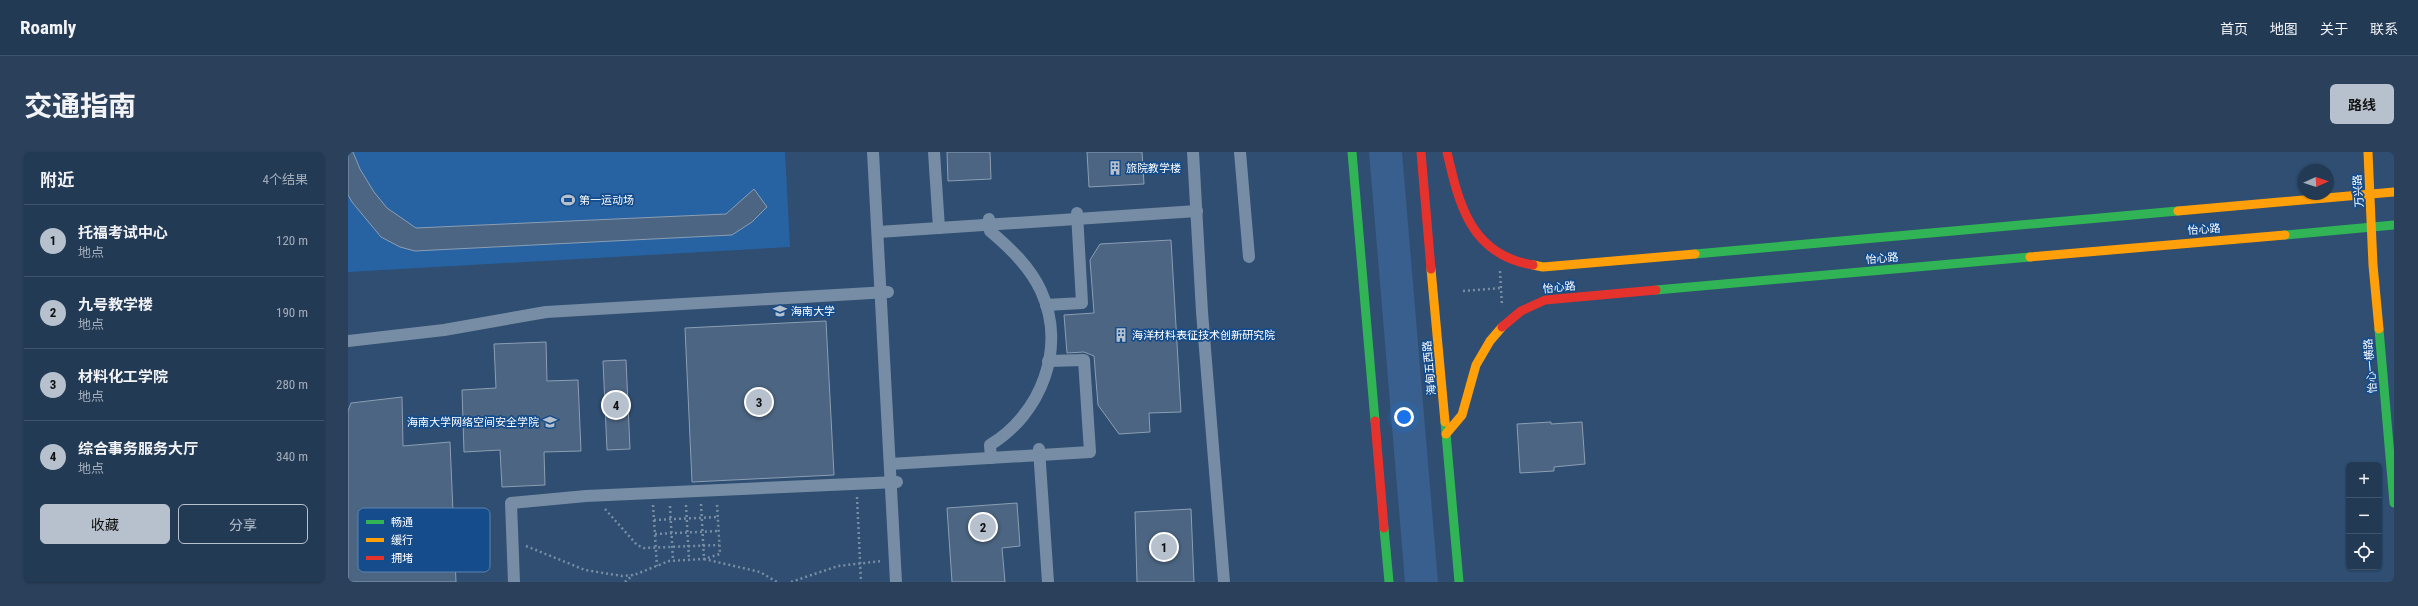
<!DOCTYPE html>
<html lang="zh">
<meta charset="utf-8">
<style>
body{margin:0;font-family:"Roboto Condensed","Noto Sans SC",sans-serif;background:#2b415b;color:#f1f3f6}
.controls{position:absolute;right:12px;bottom:12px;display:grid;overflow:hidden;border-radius:6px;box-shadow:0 1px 3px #0004}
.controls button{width:36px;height:36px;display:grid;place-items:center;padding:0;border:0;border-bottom:1px solid #40546c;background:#233a55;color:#f1f3f6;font:20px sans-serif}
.compass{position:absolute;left:1950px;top:12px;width:36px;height:36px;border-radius:50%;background:#233a55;box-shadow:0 1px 3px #0004;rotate:87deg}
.you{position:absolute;left:1056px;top:265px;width:14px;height:14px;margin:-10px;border:3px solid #fff;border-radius:50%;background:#1a73e8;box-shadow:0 0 0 6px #1a73e833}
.badge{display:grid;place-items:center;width:26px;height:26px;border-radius:50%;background:#b6c1cd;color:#111;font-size:13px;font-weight:700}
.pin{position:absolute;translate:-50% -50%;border:2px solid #fff;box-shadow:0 1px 4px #0006}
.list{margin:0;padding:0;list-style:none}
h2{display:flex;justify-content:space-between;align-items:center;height:52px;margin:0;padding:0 16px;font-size:17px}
h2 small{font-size:13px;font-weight:400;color:#a3adb9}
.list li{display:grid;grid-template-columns:26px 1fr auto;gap:12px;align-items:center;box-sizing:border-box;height:72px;padding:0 16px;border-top:1px solid #40546c}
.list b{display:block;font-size:15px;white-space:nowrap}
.list p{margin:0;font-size:13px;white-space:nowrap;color:#a3adb9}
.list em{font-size:13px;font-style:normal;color:#a3adb9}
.actions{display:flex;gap:8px;padding:12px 16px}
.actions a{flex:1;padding:9px 0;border:1px solid #b6c1cd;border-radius:6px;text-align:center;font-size:14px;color:#b6c1cd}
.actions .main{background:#b6c1cd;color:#111}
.icon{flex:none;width:22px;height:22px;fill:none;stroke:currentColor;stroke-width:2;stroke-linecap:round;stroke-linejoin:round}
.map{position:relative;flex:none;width:2046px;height:430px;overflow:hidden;border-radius:6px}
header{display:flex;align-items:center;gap:24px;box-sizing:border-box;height:56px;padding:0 20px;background:#233a55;border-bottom:1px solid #40546c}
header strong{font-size:19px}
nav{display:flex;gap:22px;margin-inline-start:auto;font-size:14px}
.intro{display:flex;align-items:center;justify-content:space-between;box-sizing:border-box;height:96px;padding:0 24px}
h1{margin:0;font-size:28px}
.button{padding:10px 18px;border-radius:6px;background:#b6c1cd;color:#111;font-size:14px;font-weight:700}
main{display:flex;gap:24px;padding:0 24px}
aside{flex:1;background:#233a55;border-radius:6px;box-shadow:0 1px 3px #0004}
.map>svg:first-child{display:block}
</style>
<header>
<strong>Roamly</strong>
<nav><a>首页</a><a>地图</a><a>关于</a><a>联系</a></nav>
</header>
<div class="intro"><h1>交通指南</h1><a class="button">路线</a></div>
<main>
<aside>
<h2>附近<small>4个结果</small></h2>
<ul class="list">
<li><span class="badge">1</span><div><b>托福考试中心</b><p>地点</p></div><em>120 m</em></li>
<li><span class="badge">2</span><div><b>九号教学楼</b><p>地点</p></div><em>190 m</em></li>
<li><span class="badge">3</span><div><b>材料化工学院</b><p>地点</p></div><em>280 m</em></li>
<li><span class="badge">4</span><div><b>综合事务服务大厅</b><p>地点</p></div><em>340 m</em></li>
</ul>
<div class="actions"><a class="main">收藏</a><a>分享</a></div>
</aside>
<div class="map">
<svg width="2046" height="430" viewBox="0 0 2046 430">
<rect width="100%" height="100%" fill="#2f4e71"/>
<path fill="#2763a3" d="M0,0H437L442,95L0,120Z"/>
<path fill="#385f8e" d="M1021,0H1054L1090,430H1057Z"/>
<g fill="#4c6582" stroke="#8b9eb4">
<path d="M0,0H5L12,17L26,40L39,56L68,76L378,62L406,37L419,55L404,70L384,83L67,99L52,95L33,85L4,50L0,43Z"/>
<path d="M599,0H642L643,27L600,29Z"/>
<path d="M739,0H794L796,32L741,35Z"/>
<path d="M823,88L833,260L801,261L802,280L771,282L750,253L746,204L736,200L719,201L716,163L746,161L742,108L752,92Z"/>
<path d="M478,169L486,323L344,330L337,176Z"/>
<path d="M198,190L199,229L230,228L233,299L196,300L197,333L154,335L152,298L116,300L114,238L148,236L146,192Z"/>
<path d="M278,208L282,297L259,298L255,209Z"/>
<path d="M54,245L55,294L102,290L108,430H0V259L3,251Z"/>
<path d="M1203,270V272L1234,270L1237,312L1206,315V319L1172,321L1169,272Z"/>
<path d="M669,351L672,394L654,396L657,430H604L599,356Z"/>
<path d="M843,357L846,430H789L787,360Z"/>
</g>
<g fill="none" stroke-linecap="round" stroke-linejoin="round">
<g stroke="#768da5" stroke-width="2.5" stroke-dasharray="2 3" stroke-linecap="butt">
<path d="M1152,119L1154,154"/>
<path d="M1115,139L1153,136"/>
<path d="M509,345L513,430"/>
<path d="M353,352L356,407L412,420L429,430"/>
<path d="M305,353L309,414"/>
<path d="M338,353L341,408"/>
<path d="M322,354L325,409"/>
<path d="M257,357L289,393L296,396L371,393"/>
<path d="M306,368L370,365"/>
<path d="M307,382L371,379"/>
<path d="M178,394L237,418L274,424L286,423L321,409L356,407L372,402L369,352"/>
<path d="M277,430L285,423"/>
<path d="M443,430L490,414L534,409"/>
</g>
<g stroke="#768da5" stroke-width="12">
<path d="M525,0L548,430"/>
<path d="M586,0L591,76"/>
<path d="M845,0L854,160L876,430"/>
<path d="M892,0L901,105"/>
<path d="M641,67L642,79C662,96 682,115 693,139C719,196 693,262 642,293L643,306"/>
<path d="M530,80L849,59"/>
<path d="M698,153L734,151L729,61"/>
<path d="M0,189L96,178L198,160L540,140"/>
<path d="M691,297L700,430"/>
<path d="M542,312L742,300L736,208L700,209"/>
<path d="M166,430L163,351L238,344L549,330"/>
</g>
<g stroke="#30b455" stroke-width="9">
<path d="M1004,0L1027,269"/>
<path d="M1937,83L2046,73"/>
<path d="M1347,102L1830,59"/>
<path d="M1308,138L1682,105"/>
<path d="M2031,177L2046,351"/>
<path d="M1097,270L1111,430"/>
<path d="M1036,376L1041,430"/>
</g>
<g stroke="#ff9f0a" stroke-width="9">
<path d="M2020,0L2025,113L2031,177"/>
<path d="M1830,59L2046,40"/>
<path d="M1682,105L1937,83"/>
<path d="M1185,113L1195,115L1347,102"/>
<path d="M1083,117L1097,270"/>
<path d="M1098,282L1114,263L1128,213L1142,189L1154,175"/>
</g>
<g stroke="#e5322d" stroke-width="9">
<path d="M1073,0L1083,117"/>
<path d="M1099,0C1111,53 1123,103 1185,113"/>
<path d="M1154,175L1173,159L1197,148L1308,138"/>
<path d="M1027,269L1036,376"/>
</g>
</g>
<defs>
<symbol id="building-bare" viewBox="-9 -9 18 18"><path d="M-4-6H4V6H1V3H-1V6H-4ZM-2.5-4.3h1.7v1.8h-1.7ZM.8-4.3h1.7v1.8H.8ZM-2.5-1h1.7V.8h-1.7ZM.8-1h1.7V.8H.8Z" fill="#b6c1cd" stroke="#144c8c" stroke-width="2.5" paint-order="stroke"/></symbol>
<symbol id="stadium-bare" viewBox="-9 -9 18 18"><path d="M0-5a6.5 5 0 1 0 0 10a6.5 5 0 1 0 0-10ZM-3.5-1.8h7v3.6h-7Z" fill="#b6c1cd" stroke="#144c8c" stroke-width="2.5" paint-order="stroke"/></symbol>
<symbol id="university-bare" viewBox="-9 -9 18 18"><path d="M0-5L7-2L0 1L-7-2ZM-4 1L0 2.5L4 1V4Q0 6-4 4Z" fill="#b6c1cd" stroke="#144c8c" stroke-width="2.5" paint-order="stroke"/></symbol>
</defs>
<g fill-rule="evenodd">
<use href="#building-bare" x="757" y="6" width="20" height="20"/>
<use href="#stadium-bare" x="210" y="38" width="20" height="20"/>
<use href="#university-bare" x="422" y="149" width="20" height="20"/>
<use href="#building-bare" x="763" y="173" width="20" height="20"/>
<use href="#university-bare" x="192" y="260" width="20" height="20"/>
</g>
<g text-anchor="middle" stroke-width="3.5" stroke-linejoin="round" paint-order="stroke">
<g font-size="11" fill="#fff" stroke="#144c8c" text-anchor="start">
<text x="778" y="20">旅院教学楼</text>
<text x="231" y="52">第一运动场</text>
<text x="443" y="163">海南大学</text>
<text x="784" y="187">海洋材料表征技术创新研究院</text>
<text x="191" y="274" text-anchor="end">海南大学网络空间安全学院</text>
</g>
<g font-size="11" fill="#fff" stroke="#144c8c">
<text transform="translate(2010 39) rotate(-94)" y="4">万兴路</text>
<text transform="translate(1856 77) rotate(-4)" y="4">怡心路</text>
<text transform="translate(1534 106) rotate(-5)" y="4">怡心路</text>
<text transform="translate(1211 135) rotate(-6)" y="4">怡心路</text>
<text transform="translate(2022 214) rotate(-95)" y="4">怡心一横路</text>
<text transform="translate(1081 216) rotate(-95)" y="4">海甸五西路</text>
</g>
</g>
<rect x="10" y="356" width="132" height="64" rx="6" fill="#144c8c" stroke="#5a82ae" stroke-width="1"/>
<rect x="18" y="368" width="18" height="4" fill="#30b455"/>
<rect x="18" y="386" width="18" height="4" fill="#ff9f0a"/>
<rect x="18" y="404" width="18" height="4" fill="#e5322d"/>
<g font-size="11" fill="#fff">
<text x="43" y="374">畅通</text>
<text x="43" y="392">缓行</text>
<text x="43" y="410">拥堵</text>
</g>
</svg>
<div class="controls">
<button>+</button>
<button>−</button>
<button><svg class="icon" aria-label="locate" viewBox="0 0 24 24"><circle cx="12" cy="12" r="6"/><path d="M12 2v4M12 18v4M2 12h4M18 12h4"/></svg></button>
</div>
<svg class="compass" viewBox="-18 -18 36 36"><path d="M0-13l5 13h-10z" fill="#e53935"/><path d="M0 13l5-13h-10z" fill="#a3adb9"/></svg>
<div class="you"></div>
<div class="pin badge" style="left:816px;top:395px">1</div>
<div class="pin badge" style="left:635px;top:375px">2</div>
<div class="pin badge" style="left:411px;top:250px">3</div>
<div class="pin badge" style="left:268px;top:253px">4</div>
</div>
</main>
